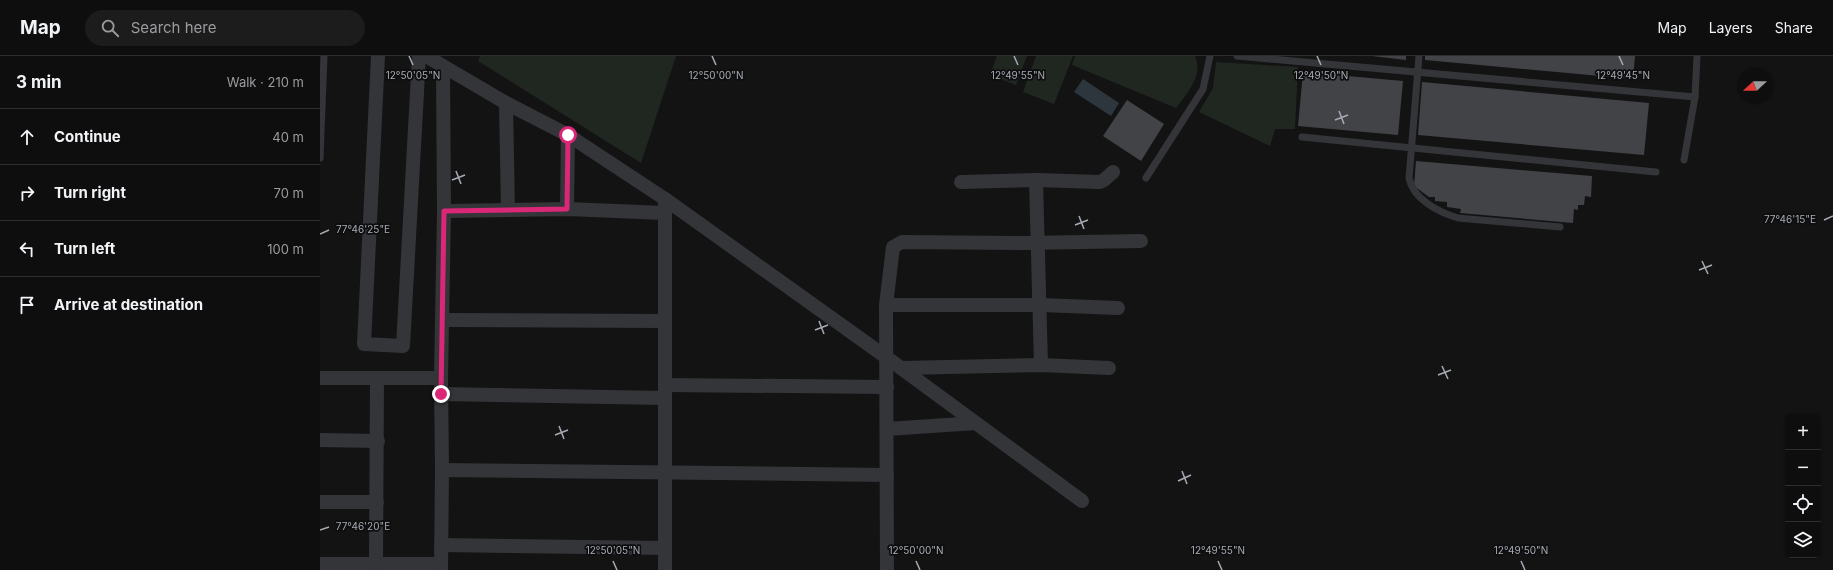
<!DOCTYPE html>
<meta charset="utf-8">
<style>
body{margin:0;font-family:Inter,sans-serif;background:#1c1c1d;color:#f1f3f6}
.controls{position:absolute;right:12px;bottom:12px;display:grid;overflow:hidden;border-radius:6px;box-shadow:0 1px 3px #0004}
.controls button{width:36px;height:36px;display:grid;place-items:center;padding:0;border:0;border-bottom:1px solid #2e2e2f;background:#0e0e0f;color:#f1f3f6;font:20px sans-serif}
.compass{position:absolute;left:1417px;top:12px;width:36px;height:36px;border-radius:50%;background:#0e0e0f;box-shadow:0 1px 3px #0004;rotate:248deg}
.stop{position:absolute;width:12px;height:12px;margin:-9px;border:3px solid #db2777;border-radius:50%;background:#fff}
.stop.end{background:#db2777;border-color:#fff;box-shadow:0 1px 4px #0008}
.list{margin:0;padding:0;list-style:none}
h2{display:flex;justify-content:space-between;align-items:center;height:52px;margin:0;padding:0 16px;font-size:17px}
h2 small{font-size:13px;font-weight:400;color:#9b9c9e}
.list li{display:grid;grid-template-columns:26px 1fr auto;gap:12px;align-items:center;box-sizing:border-box;height:56px;padding:0 16px;border-top:1px solid #2e2e2f}
.list b{display:block;font-size:15px;white-space:nowrap}
.list em{font-size:13px;font-style:normal;color:#9b9c9e}
.icon{flex:none;width:22px;height:22px;fill:none;stroke:currentColor;stroke-width:2;stroke-linecap:round;stroke-linejoin:round}
.map{position:relative;flex:none;width:1513px;height:514px;overflow:hidden}
header{display:flex;align-items:center;gap:24px;box-sizing:border-box;height:56px;padding:0 20px;background:#0e0e0f;border-bottom:1px solid #2e2e2f}
header strong{font-size:19px}
nav{display:flex;gap:22px;margin-inline-start:auto;font-size:14px}
.search{width:280px;height:36px;background:#1c1c1d;display:flex;align-items:center;gap:10px;box-sizing:border-box;padding:0 14px;border-radius:22px;color:#9b9c9e;font-size:15px}
main{display:flex}
aside{flex:1;background:#0e0e0f}
.map>svg:first-child{display:block}
</style>
<header>
<strong>Map</strong>
<div class="search"><svg class="icon" aria-label="search" viewBox="0 0 24 24"><circle cx="10" cy="10" r="6"/><path d="M15 15l6 6"/></svg>Search here</div>
<nav><a>Map</a><a>Layers</a><a>Share</a></nav>
</header>
<main>
<aside>
<h2>3 min<small>Walk · 210 m</small></h2>
<ul class="list">
<li><svg class="icon" aria-label="ahead" viewBox="0 0 24 24"><path d="M12 20V5M6 11l6-6 6 6"/></svg><div><b>Continue</b></div><em>40 m</em></li>
<li><svg class="icon" aria-label="right" viewBox="0 0 24 24"><path d="M7 20v-9h11M14 6l5 5-5 5"/></svg><div><b>Turn right</b></div><em>70 m</em></li>
<li><svg class="icon" aria-label="left" viewBox="0 0 24 24"><path d="M17 20v-9H6M10 6l-5 5 5 5"/></svg><div><b>Turn left</b></div><em>100 m</em></li>
<li><svg class="icon" aria-label="arrive" viewBox="0 0 24 24"><path d="M6 21V4h12l-3 4 3 4H6"/></svg><div><b>Arrive at destination</b></div></li>
</ul>
</aside>
<div class="map">
<svg width="1513" height="514" viewBox="0 0 1513 514">
<rect width="100%" height="100%" fill="#131314"/>
<g fill="#202720">
<path d="M160,0H356L321,107L158,5Z"/>
<path d="M677,0H707L696,29L670,19Z"/>
<path d="M716,0H753L734,48L703,36Z"/>
<path d="M755,0H875C884,19 867,37 856,52L752,9Z"/>
<path d="M896,6L978,11L975,73H955L950,90L879,56L893,32Z"/>
</g>
<path fill="#2d363c" d="M763,23L799,47L791,60L754,36Z"/>
<g fill="#424347">
<path d="M1052,0H1086V4Z"/>
<path d="M1105,0H1315L1313,23L1105,4Z"/>
<path d="M983,16L1083,25L1078,79L978,70Z"/>
<path d="M1102,26L1329,47L1324,99L1098,79Z"/>
<path d="M807,44L844,68L821,105L783,80Z"/>
<path d="M1096,105L1272,120L1271,141L1265,140L1264,149H1258V154L1254,153L1253,167L1140,157L1141,153L1127,151V146L1115,145V141H1109L1094,130Z"/>
</g>
<g fill="none" stroke-linecap="round" stroke-linejoin="round">
<g stroke="#343539" stroke-width="7">
<path d="M917,0L1375,41"/>
<path d="M1099,0L1089,122C1093,143 1118,156 1138,162L1240,171"/>
<path d="M982,81L1336,116"/>
<path d="M0,102L4,0"/>
<path d="M1364,104L1375,41L1377,0"/>
<path d="M826,122L883,33L890,0"/>
</g>
<g stroke="#343539" stroke-width="14">
<path d="M58,0L44,288L83,290L99,0"/>
<path d="M106,0L186,47L248,79L345,143L566,301L762,445"/>
<path d="M186,47L188,154"/>
<path d="M716,124L721,309"/>
<path d="M641,126L716,124L780,126L784,124L793,116"/>
<path d="M247,153L248,79"/>
<path d="M124,155L247,153L345,157"/>
<path d="M566,249H721L798,252"/>
<path d="M123,264L344,265"/>
<path d="M581,312L721,309L789,312"/>
<path d="M0,322H121"/>
<path d="M345,329L567,331"/>
<path d="M121,338L345,342"/>
<path d="M567,373L656,367"/>
<path d="M0,384L58,385"/>
<path d="M122,414L567,419"/>
<path d="M0,446H57"/>
<path d="M121,489L345,492"/>
<path d="M0,508H121"/>
<path d="M56,508L57,322"/>
<path d="M121,514L122,414L121,322L124,155L123,11"/>
<path d="M345,514V143"/>
<path d="M567,514L566,249L573,191L582,186L705,187L821,185"/>
</g>
</g>
<g fill="none" stroke-linecap="round" stroke-linejoin="round">
<path stroke="#db2777" stroke-width="5" d="M121,338L124,155L247,153L248,79"/>
</g>
<path fill="none" stroke="#a6abb4" stroke-width="1.5" d="M89,0L93,9M392,0L396,9M694,0L698,9M997,0L1001,9M1299,0L1303,9M1019,55L1024,68M1015,64L1028,59M136,115L141,128M132,124L145,119M759,160L764,173M1504,164L1513,160M755,169L768,164M0,178L9,174M1382,205L1388,218M1379,214L1392,209M499,265L504,278M495,274L508,269M1122,310L1128,323M1118,319L1131,314M239,370L244,383M235,379L248,374M862,415L867,428M858,425L871,419M0,474L9,471M293,505L297,514M596,505L600,514M898,505L902,514M1201,505L1205,514"/>
<g font-size="10" text-anchor="middle" fill="#a6abb4" stroke="#0e0e0f" stroke-width="3.5" stroke-linejoin="round" paint-order="stroke">
<text x="396" y="23">12°50'00"N</text>
<text x="1001" y="23">12°49'50"N</text>
<text x="1303" y="23">12°49'45"N</text>
<text x="93" y="23">12°50'05"N</text>
<text x="698" y="23">12°49'55"N</text>
<text x="1470" y="167">77°46'15"E</text>
<text x="43" y="177">77°46'25"E</text>
<text x="43" y="474">77°46'20"E</text>
<text x="293" y="498">12°50'05"N</text>
<text x="596" y="498">12°50'00"N</text>
<text x="898" y="498">12°49'55"N</text>
<text x="1201" y="498">12°49'50"N</text>
</g>
</svg>
<div class="controls">
<button>+</button>
<button>−</button>
<button><svg class="icon" aria-label="locate" viewBox="0 0 24 24"><circle cx="12" cy="12" r="6"/><path d="M12 2v4M12 18v4M2 12h4M18 12h4"/></svg></button>
<button><svg class="icon" aria-label="layers" viewBox="0 0 24 24"><path d="M12 4l9 5-9 5-9-5zM3 14l9 5 9-5"/></svg></button>
</div>
<svg class="compass" viewBox="-18 -18 36 36"><path d="M0-13l5 13h-10z" fill="#e53935"/><path d="M0 13l5-13h-10z" fill="#9b9c9e"/></svg>
<div class="stop" style="left:248px;top:79px"></div>
<div class="stop end" style="left:121px;top:338px"></div>
</div>
</main>
